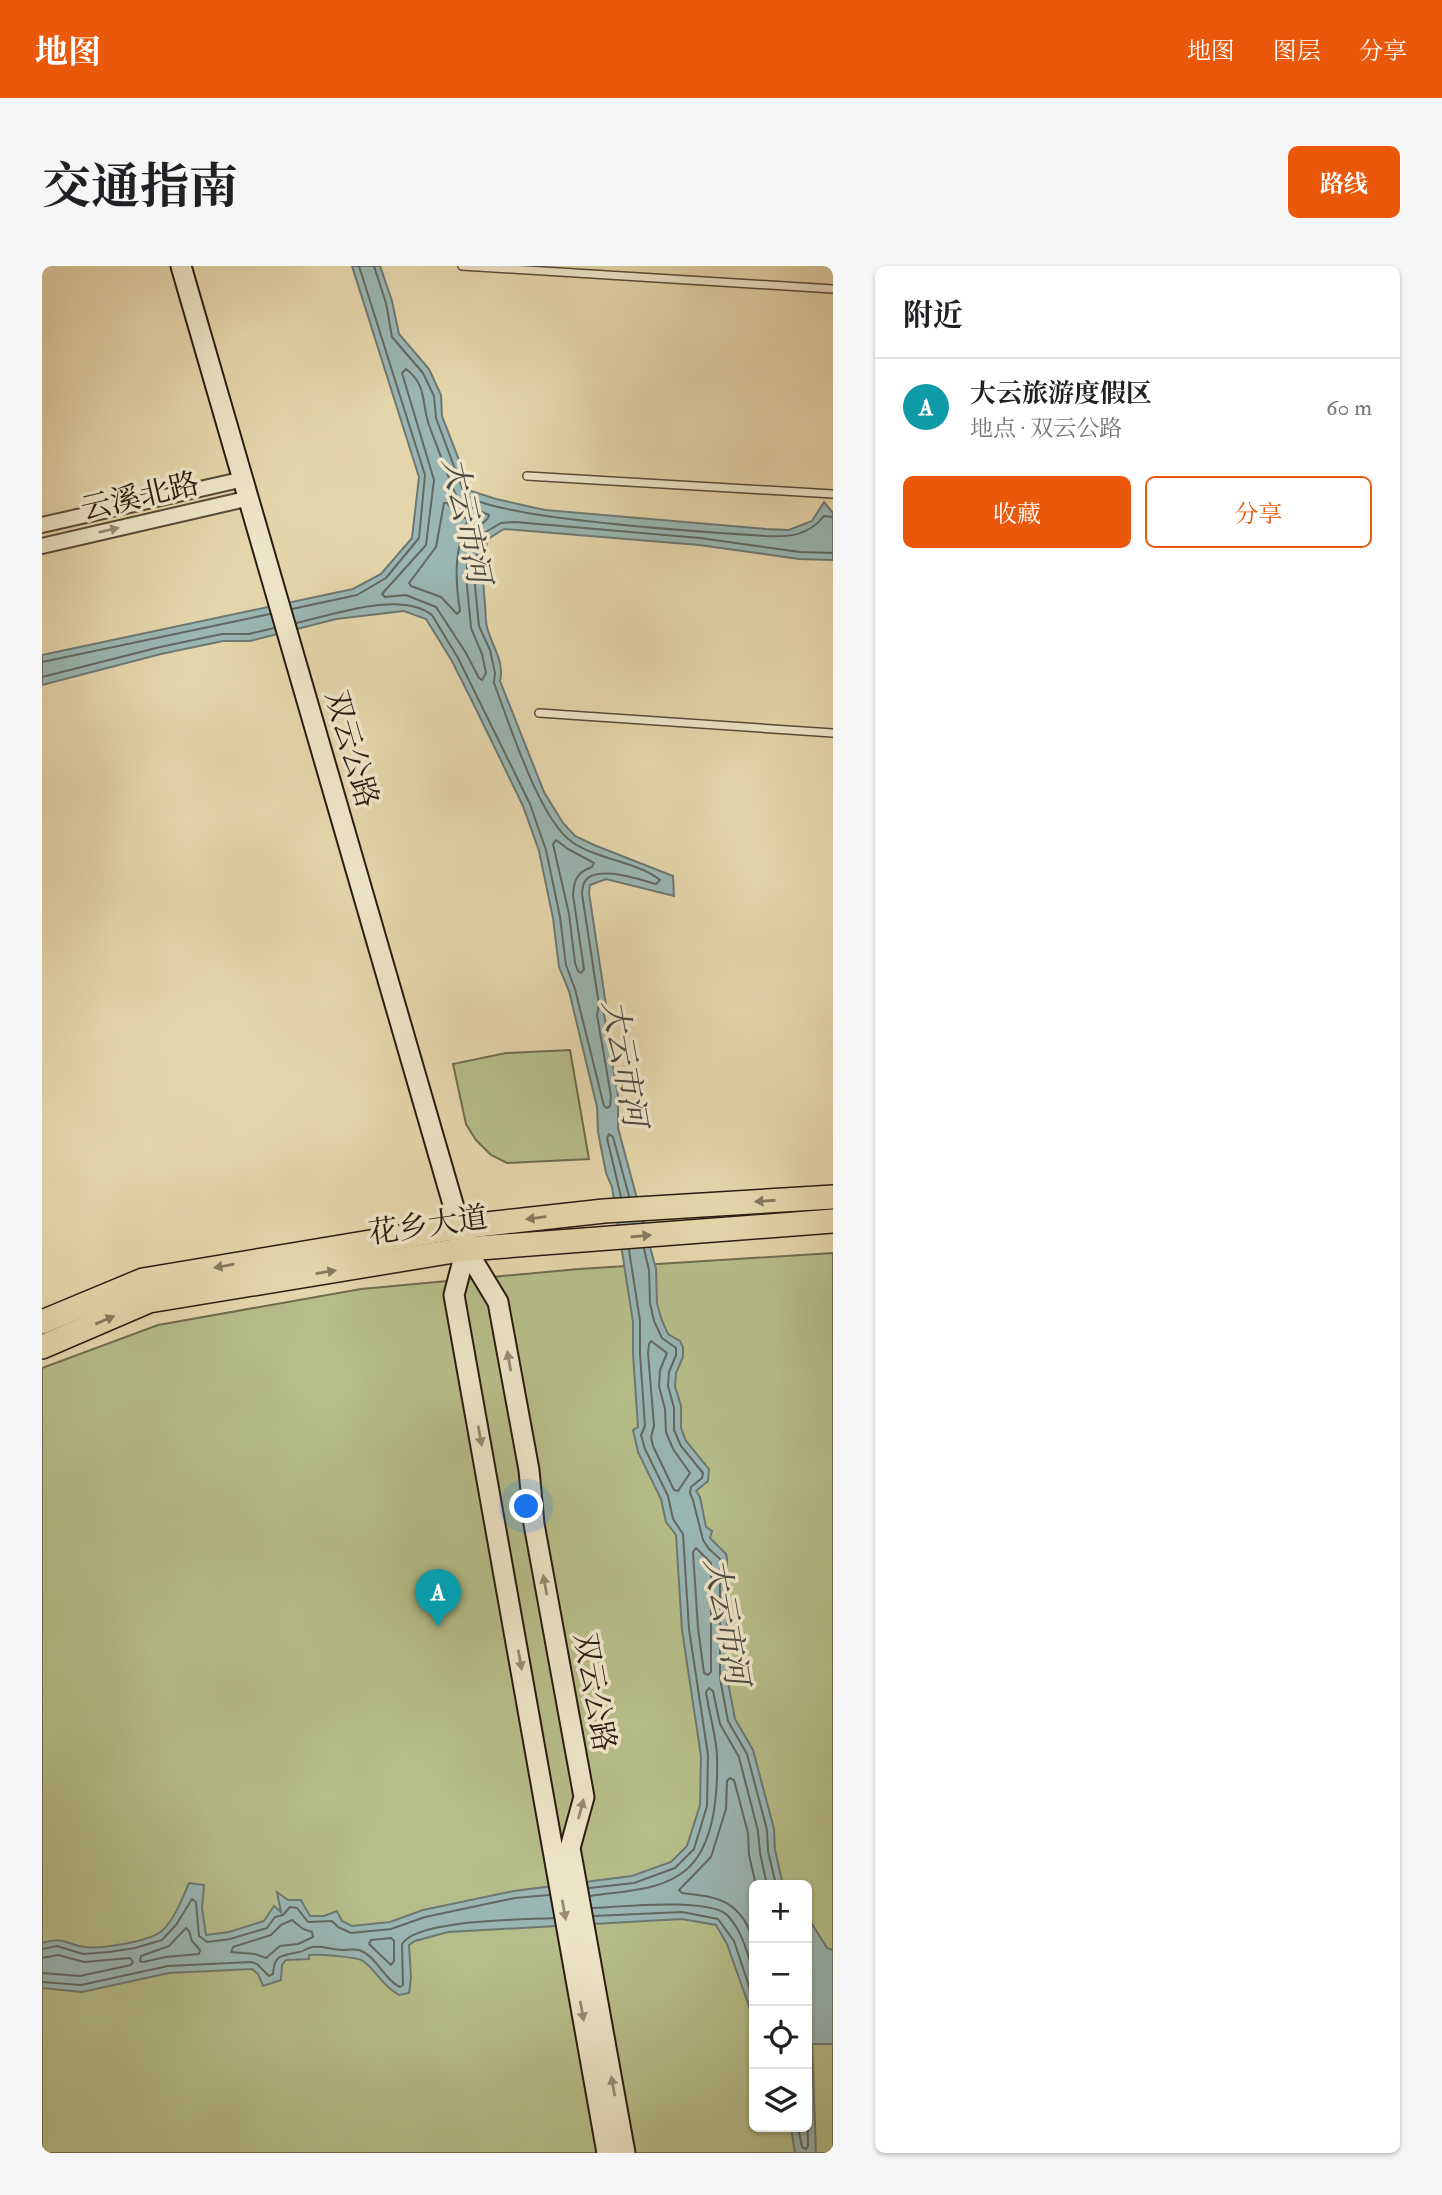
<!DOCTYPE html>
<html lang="zh">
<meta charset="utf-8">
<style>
body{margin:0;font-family:"IM FELL Double Pica","Noto Serif SC",serif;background:#f6f6f6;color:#202124}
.controls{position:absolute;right:21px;bottom:21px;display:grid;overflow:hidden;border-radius:10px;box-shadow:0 2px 5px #0004}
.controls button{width:63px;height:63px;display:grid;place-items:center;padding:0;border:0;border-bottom:2px solid #e0e0e0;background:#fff;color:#202124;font:35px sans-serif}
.you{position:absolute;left:485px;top:1241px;width:24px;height:24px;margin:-18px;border:5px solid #fff;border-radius:50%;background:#1a73e8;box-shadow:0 0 0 10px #1a73e833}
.badge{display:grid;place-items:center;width:46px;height:46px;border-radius:50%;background:#ea580c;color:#fff;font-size:23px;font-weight:700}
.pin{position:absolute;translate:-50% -58px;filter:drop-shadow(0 2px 4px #0008)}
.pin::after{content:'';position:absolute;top:37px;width:24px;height:21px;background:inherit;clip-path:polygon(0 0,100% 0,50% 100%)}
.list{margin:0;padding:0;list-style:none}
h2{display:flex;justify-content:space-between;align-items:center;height:91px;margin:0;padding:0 28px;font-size:30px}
h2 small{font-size:23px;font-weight:400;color:#757577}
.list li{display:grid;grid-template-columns:46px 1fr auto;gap:21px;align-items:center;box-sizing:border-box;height:98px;padding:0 28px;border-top:2px solid #e0e0e0}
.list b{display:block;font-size:26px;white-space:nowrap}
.list p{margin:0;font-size:23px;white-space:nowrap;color:#757577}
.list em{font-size:23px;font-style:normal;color:#757577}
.actions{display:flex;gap:14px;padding:21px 28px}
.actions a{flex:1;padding:16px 0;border:2px solid #ea580c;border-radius:10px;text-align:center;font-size:24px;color:#ea580c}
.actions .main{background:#ea580c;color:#fff}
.icon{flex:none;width:38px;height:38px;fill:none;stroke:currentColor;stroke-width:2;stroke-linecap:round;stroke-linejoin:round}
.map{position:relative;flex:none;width:791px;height:1887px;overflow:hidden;border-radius:10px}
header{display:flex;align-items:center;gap:42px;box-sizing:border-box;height:98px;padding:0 35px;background:#ea580c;color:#fff}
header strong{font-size:33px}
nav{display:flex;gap:38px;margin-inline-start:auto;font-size:24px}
.intro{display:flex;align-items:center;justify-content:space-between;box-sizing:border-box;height:168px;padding:0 42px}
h1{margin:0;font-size:49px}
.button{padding:18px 32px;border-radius:10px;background:#ea580c;color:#fff;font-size:24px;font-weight:700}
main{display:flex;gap:42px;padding:0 42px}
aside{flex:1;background:#fff;border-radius:10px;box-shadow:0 2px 5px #0004}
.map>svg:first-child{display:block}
</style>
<header>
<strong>地图</strong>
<nav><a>地图</a><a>图层</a><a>分享</a></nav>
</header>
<div class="intro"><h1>交通指南</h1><a class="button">路线</a></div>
<main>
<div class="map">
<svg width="791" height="1887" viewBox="0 0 791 1887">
<rect width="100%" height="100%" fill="#e5d5aa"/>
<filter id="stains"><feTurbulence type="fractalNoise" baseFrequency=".00286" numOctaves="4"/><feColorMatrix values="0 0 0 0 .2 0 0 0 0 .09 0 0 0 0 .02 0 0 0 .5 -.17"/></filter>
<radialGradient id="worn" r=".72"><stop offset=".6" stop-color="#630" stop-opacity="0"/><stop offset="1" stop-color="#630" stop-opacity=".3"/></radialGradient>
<g fill="#b5bd88" stroke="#706c4d" stroke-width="2" fill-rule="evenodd">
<path d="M528,784L547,893L465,897L449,889L434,874L424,858L411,798L464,787Z"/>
<path d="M791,987V1887H0V1102L116,1059L319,1023L537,1003ZM712,1619H765V1861H712Z"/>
</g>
<g fill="#99b6b3" stroke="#6d7873" stroke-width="2">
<path d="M310,0H338L350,35L357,68L387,103L399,129L400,150L429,225L454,233L503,244L724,263L747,264L770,255L782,236L791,247V294L757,293L657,279L462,263L446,273C439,296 441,316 443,339C444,347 443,354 445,361C449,379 463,395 458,415L502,526L521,557L533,570L552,579L631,610L632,630L564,613L548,619L547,627L564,739L562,748L576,830V862L614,1003L615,1037L619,1052L626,1068L638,1075L641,1081V1091L634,1107L633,1120L639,1140V1162L644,1175L667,1203L666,1215L654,1225L658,1231L664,1261L670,1265L668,1272L684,1288L685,1292V1411L693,1453L711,1484L732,1563L733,1584L741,1619H712V1754L685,1678L674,1659L640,1653L406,1666L373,1675L367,1679L369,1712L367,1727L357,1729C339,1719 336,1706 321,1695C316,1691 276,1688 267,1689V1693L244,1694L240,1699L239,1714L221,1720L216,1708L210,1703L127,1707L40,1726L0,1722V1677C25,1670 21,1678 42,1681C59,1683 108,1676 121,1664C133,1652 140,1633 147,1617L162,1619L160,1642L164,1669L187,1666L222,1655L232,1640L239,1646L235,1626L246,1634H259L268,1650H282L295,1645L300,1655L310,1660L348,1656L381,1644L472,1625L590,1610L629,1596L645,1580L658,1539L659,1490L640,1364L634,1269L624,1256L619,1233L596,1186L591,1164L596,1161L591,1088V1056L570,921L564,907L556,866L555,841L527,725L517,701L511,652L497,585L481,540L434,443L410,395L384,353L362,345L294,353L208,375H181L119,388L0,419V389L311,323L339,308L370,272L377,211Z"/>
<path d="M765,1650L785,1682L791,1684V1778H770L774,1887H753L749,1861H765Z"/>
</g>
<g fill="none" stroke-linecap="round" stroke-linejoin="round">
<g stroke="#626862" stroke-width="2">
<path d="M332,0L344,37L350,71L381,107L392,130L394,152L422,227C444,253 678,267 724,270C748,271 766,270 782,250L791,251"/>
<path d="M364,103C386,120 379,137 387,159C396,183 405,208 415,232L423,239L447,249L446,252L431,267L425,299V320L429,362L440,388L444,407L440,414L437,412L424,387L394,341L364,329L343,331L340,328L384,279L392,214L360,107Z"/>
<path d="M402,237H405L413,246L426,254C412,283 413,313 418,345L415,348L399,331L369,320L367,317L394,281Z"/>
<path d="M250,343L315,329L344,312L377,272L383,209L317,0"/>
<path d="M254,357C290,349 359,324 390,349L416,392L488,538L504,584L518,651L524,699L533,723L562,840L565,842L568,840L569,830L555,749L557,739L540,628C540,626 541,619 542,617C551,597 599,614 614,618L618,614C596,596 554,593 530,576C497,553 467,456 452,417L453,407L448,384L437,360L433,320L435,285L442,267L459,257L473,256L658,272L758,286L791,287"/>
<path d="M0,396L228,348"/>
<path d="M0,411L118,381L180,368H207L232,362"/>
<path d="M514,574L526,583L552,597L550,601C535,606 532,614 531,629L542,703L539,707L536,705L533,697L527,648L511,578Z"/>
<path d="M579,931L565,872L567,868L571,871L587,930"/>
<path d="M602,983L607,1004L608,1037L612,1055L620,1072L634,1082V1089L627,1106L626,1120L632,1142V1164L639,1180L661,1207L660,1212L649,1221L648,1227L651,1234L661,1274L667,1283L678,1293V1412L686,1455L705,1488L725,1564L726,1585L734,1619"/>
<path d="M609,1075L625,1087L618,1104L617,1120L623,1143L624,1166L631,1183L648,1207L636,1225L632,1224L611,1180L609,1171L612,1160L606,1087L607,1078Z"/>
<path d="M654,1282L669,1297V1406L666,1409L662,1407L656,1362L651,1286Z"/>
<path d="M547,1622L592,1617L633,1602L652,1583L665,1540L666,1489L647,1363L641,1268L631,1253L626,1230L603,1183L599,1169L603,1160L598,1088V1055L587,984"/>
<path d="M548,1630C578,1625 611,1626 637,1609C673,1587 676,1528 675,1490C674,1469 667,1447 664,1426L667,1422L671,1425L678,1458L697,1491L716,1565L718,1587L725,1619"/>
<path d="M550,1642C577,1641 669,1631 686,1650C701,1666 706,1689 712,1710"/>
<path d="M552,1650L640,1646L676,1653L692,1675L712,1735"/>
<path d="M250,1654L261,1663L270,1666L271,1671L256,1678L238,1680L224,1692L213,1688L189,1686L191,1681L229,1669L239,1659Z"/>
<path d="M144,1662L147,1665L150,1675L158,1684L157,1688L124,1691L101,1696L98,1695L99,1690L127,1680Z"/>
<path d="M349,1672L352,1675V1695L349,1699L327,1678L329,1674Z"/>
<path d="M712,1676C699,1635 678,1631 640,1627L637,1624L669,1591L684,1543L685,1515L688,1512L692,1514L706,1567L707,1589L714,1619"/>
<path d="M0,1683L15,1680L41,1688L67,1686L93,1682L120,1674L134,1659L150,1633L154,1636L157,1670L165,1676L188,1673L225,1662L233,1651L241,1649L248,1641L255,1642L266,1656L290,1655L296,1661L309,1667L349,1663L383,1651L473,1632L507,1629"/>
<path d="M0,1692L16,1689L42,1696L88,1692L91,1696L89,1699L38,1710L0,1707"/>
<path d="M0,1716L39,1719L126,1700L209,1696L215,1698L227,1710L231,1708C232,1687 241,1690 257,1686C261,1686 263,1683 267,1682C277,1678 289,1684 300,1684C305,1684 312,1683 317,1684C335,1690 341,1713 358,1721L361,1719L360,1678C375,1653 482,1654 512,1652"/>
<path d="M756,1861L760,1881L764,1883L766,1880L765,1832"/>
</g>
<defs>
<g id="lane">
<path d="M420,0L791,23"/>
<path d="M485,210L791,228"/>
<path d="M497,447L791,467"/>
</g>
<g id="street">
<path d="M0,259L202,213"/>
<path d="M0,280L208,232"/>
</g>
<g id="secondary">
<path d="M139,0L424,983L456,1036L487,1204L492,1258L542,1531L528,1582L583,1887"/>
<path d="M424,983L412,1029L565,1887"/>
</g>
<g id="primary">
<path d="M0,1056L101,1014L418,961L562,945L791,931"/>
<path d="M0,1081L107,1035L424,983L791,955"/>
</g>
</defs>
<use href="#lane" stroke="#5a4a38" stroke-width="10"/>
<use href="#street" stroke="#5a4a38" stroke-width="18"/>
<use href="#secondary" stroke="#2c1b12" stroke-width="23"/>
<use href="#primary" stroke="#2c1b12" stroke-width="26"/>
<use href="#lane" stroke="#eee4c8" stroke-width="7"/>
<use href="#street" stroke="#eee4c8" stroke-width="14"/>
<use href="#secondary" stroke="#eee4c8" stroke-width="19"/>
<use href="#primary" stroke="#e5d5aa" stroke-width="23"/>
</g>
<defs><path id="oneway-solid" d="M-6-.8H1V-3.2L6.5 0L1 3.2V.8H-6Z" transform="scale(1.75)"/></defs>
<g fill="#978a76">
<use href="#oneway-solid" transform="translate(67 264) rotate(-13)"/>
<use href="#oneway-solid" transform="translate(467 1095) rotate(-100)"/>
<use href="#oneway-solid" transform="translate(438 1170) rotate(80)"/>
<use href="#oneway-solid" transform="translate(503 1319) rotate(-100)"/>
<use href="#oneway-solid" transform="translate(478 1394) rotate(80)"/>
<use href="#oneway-solid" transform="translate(539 1543) rotate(-75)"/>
<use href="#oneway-solid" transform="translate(522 1644) rotate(80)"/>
<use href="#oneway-solid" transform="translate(540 1745) rotate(80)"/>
<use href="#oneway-solid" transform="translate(571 1820) rotate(-100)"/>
</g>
<g fill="#88785e">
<use href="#oneway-solid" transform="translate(723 935) rotate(176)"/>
<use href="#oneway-solid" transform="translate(494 952) rotate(173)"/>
<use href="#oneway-solid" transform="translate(599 970) rotate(-5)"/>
<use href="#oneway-solid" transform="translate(182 1000) rotate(170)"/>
<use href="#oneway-solid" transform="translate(284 1006) rotate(-9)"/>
<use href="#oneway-solid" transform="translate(63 1054) rotate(-23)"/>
</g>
<g text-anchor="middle" stroke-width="7" stroke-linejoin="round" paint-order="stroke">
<g font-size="30" fill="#2c1b12" stroke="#eee4c8">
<text transform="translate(98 230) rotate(-13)" y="10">云溪北路</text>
<text transform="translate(310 483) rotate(74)" y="10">双云公路</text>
<text transform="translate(386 959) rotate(-8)" y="10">花乡大道</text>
<text transform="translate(553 1426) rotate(80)" y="10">双云公路</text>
</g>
<g font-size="32" font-style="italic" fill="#4d4a42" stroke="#eee4c8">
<text transform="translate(425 254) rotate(78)" y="11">大云市河</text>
<text transform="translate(583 797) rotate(80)" y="11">大云市河</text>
<text transform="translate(685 1355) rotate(80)" y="11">大云市河</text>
</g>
</g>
<rect width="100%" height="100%" filter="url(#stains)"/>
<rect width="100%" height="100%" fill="url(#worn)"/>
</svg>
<div class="controls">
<button>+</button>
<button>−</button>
<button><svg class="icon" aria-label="locate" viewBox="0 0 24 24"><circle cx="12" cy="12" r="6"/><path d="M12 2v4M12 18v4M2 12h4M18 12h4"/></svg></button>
<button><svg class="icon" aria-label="layers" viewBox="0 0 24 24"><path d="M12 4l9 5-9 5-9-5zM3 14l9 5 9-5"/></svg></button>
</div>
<div class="you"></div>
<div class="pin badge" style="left:396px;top:1361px;background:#0f9aa8">A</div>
</div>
<aside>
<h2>附近<small></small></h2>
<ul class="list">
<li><span class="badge" style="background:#0f9aa8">A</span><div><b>大云旅游度假区</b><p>地点 · 双云公路</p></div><em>60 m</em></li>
</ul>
<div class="actions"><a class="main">收藏</a><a>分享</a></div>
</aside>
</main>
